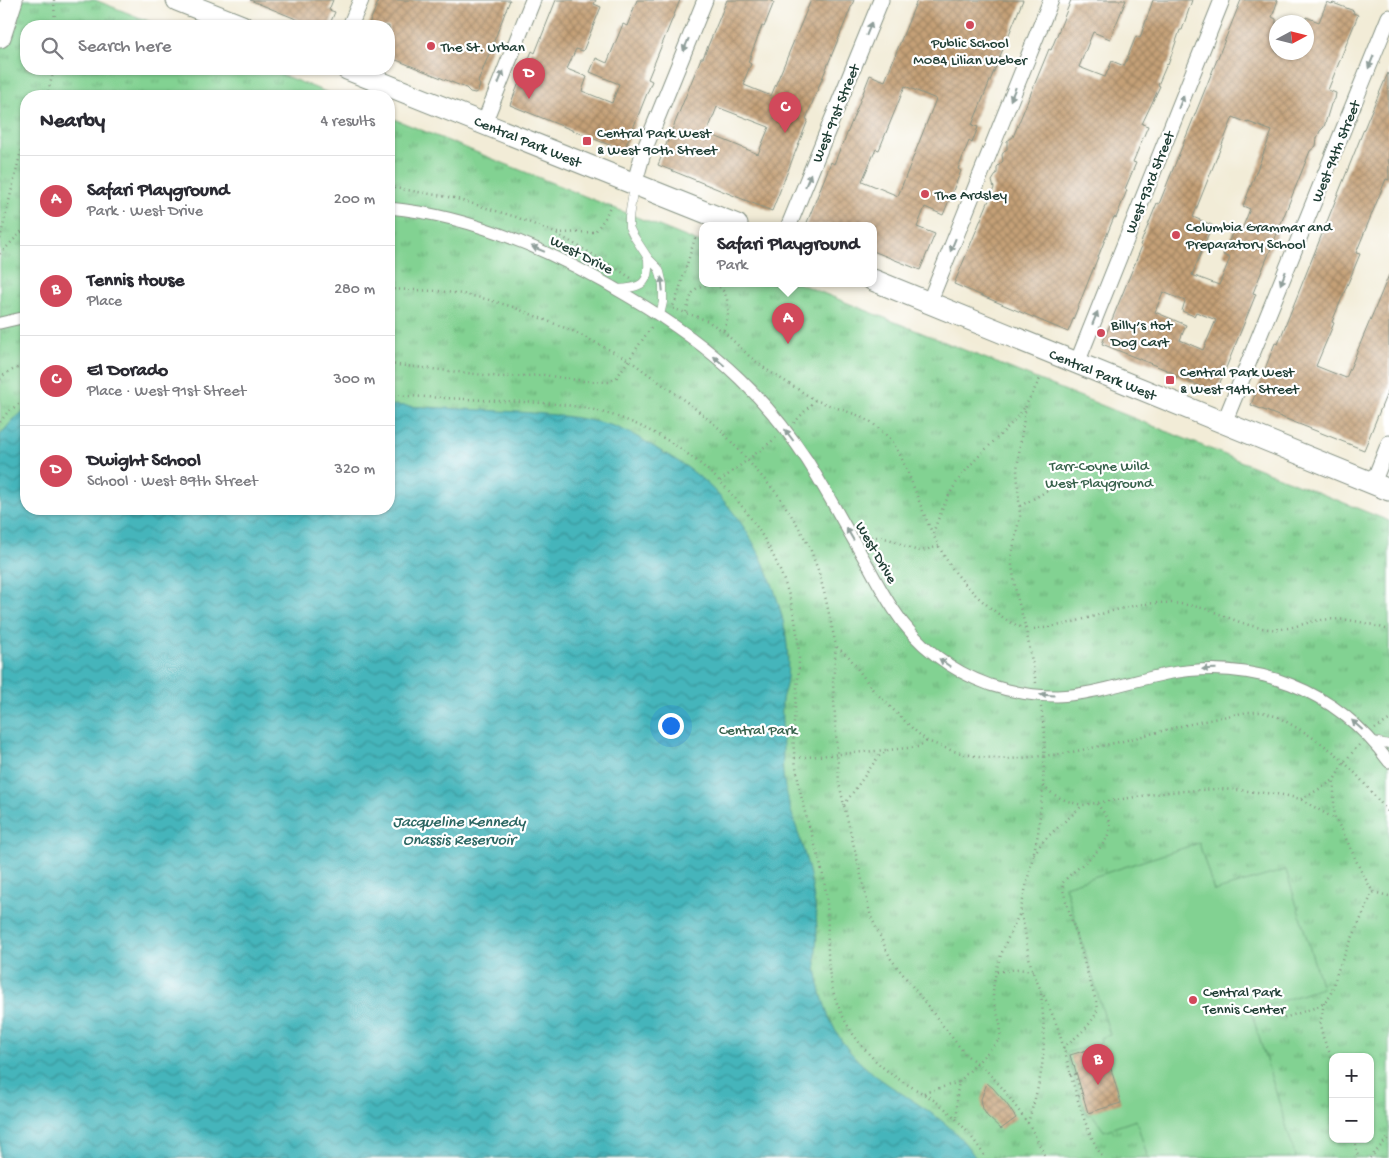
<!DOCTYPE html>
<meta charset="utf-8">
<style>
body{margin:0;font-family:"Gochi Hand",sans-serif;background:#f7f7f7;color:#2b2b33}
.controls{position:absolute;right:15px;bottom:15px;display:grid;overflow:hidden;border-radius:10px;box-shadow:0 1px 4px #0004}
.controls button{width:45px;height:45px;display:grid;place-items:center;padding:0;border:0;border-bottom:1px solid #e1e1e2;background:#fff;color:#2b2b33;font:25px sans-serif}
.compass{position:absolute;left:1269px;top:15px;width:45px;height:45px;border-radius:50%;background:#fff;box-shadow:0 1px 4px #0004;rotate:83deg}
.you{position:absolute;left:670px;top:725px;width:18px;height:18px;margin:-12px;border:4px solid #fff;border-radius:50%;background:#1a73e8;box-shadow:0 0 0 8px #1a73e833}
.badge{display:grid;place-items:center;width:32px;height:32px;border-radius:50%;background:#d1495b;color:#fff;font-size:16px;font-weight:700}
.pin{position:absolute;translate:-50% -41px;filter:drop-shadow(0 1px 2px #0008)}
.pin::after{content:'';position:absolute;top:26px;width:18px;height:15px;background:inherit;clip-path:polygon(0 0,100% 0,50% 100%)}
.popup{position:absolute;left:699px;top:222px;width:178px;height:65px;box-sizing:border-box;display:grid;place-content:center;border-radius:10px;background:#fff;filter:drop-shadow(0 1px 4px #0005);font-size:16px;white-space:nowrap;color:#7c7c81}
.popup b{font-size:19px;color:#2b2b33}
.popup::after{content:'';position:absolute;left:50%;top:100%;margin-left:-10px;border:10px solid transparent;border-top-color:#fff}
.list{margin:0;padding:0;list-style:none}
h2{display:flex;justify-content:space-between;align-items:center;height:65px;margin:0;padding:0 20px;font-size:21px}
h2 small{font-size:16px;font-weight:400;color:#7c7c81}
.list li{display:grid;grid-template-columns:32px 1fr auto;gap:15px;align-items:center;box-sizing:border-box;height:90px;padding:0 20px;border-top:1px solid #e1e1e2}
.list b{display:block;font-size:19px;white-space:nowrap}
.list p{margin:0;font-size:16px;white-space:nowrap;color:#7c7c81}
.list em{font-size:16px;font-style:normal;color:#7c7c81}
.icon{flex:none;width:28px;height:28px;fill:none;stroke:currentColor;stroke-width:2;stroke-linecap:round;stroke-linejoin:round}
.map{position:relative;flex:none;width:1389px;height:1158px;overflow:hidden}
.search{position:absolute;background:#fff;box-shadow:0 1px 4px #0004;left:20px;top:20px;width:375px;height:55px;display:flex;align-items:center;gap:12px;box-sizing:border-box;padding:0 18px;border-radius:20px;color:#7c7c81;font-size:19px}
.panel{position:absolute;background:#fff;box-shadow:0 1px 4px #0004;left:20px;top:90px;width:375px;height:425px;border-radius:20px}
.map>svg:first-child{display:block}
</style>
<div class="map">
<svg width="1389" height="1158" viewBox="0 0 1389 1158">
<defs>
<pattern id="grass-tufts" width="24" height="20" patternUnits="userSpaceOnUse" patternTransform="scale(1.25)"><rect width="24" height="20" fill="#82d292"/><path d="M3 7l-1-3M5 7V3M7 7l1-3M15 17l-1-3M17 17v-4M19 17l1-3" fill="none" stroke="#6aac78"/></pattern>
<pattern id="water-waves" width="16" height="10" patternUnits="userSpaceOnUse" patternTransform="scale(1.25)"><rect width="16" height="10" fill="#45b5bb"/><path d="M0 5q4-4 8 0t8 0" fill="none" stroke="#399499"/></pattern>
<pattern id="building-cross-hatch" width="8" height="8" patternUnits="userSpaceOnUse" patternTransform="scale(1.25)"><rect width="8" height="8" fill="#c5a077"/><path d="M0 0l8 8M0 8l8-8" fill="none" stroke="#9f8462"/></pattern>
</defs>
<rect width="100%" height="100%" fill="#fff"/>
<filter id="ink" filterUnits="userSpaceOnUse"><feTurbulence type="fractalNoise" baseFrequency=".02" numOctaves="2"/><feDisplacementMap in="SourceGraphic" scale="10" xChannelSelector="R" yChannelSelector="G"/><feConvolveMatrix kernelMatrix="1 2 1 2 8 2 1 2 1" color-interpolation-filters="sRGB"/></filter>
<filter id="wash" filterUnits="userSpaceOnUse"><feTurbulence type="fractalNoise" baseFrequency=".0096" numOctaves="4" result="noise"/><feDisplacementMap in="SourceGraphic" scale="20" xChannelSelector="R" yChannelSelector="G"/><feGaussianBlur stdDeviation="1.12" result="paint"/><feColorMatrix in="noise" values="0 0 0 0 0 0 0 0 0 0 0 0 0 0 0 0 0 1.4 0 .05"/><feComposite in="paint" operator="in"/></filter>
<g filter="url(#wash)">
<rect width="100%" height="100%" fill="#f2ecd7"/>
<path fill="url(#grass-tufts)" stroke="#508863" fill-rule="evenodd" d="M0,0H95L161,26H26V69H267L336,96H26V509H389V117L703,244V283H798L1389,521V1158H0ZM1333,1057H1370V1139H1333Z"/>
<path fill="#82d292" stroke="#508863" d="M1199,843L1214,891L1286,870L1322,988L1251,1011L1296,1158H1148L1136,1120L1104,1131L1092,1114L1087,1115L1066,1053L1101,1043L1100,1038L1110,1035L1065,886Z"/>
<path fill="url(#water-waves)" stroke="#327978" d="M389,405C426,407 463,409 500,411C537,413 573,415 610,425C625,429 645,441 659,450C671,457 685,465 696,474C744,513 773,570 785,630C788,647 789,668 786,685C785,691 782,696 782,701C781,718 783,735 783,751C783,759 782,766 783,774C784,786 788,799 791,811C799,836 808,861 812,886C814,900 817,916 817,930C817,941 815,953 816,964C817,981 823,1001 829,1017C858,1090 937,1096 975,1157L973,1158H0V435L13,420L26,409V509H389Z"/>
<g id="blocks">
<g fill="url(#building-cross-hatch)" fill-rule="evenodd">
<path d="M250,0H333L329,10L335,12L329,26H313Z"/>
<path d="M379,0H510L478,82L480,85L478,91L475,93L470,92L466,88L389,57V26H368Z"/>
<path d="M556,0H596L594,4L601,7L583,51L576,49L567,69L587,77L582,91L612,103L619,84L590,72L596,58L607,63L623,24L627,26L637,0H680L648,79L652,81L624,151L510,105L532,51L535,53Z"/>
<path d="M727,0H768L774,2L764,27L762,26L748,62L751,64L744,81H746L744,85L771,96L811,0H854L811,106L806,119L808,120L772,211L658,165L701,58H703ZM717,107L769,127L758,154L707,133Z"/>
<path d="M917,0H1023L972,125L978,127L972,143L969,141L958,169L961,171L943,215L925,207L917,227L935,234L920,270L873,251V225H806L831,162L834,164L842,144H843L870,75L885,81ZM905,86L936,99L898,196L862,181L876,149L879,150Z"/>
<path d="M1071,0H1126L1110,39L1093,32L1079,67L1105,77L1112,61L1124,66L1136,36L1140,38L1153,0H1192L1182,30H1180L1168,65L1167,64L1158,85L1160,86L1142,124L1148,126L1133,162L1136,163L1125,189L1127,190L1116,218L1114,217L1068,332L954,284L994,188L992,181L997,173V167L1003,161L1002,155L1004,151L1007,149V141L1013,137L1049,49L1051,50Z"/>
<path d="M1241,0H1278L1272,17L1276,19V52H1306V17L1319,22L1327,2L1332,4L1333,3L1354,11L1353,13L1358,15L1328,90L1336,93L1335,99L1331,104L1324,127L1320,131L1317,138L1316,146L1310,151L1300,176L1253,293L1256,294L1217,390H1215L1214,392L1173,375L1174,373L1102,344L1142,246L1140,245L1157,203L1159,204ZM1233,117L1248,123V122L1272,131L1243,206L1250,209L1242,229L1235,226L1223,255L1230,258L1219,285L1192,275L1212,225L1193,217ZM1163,292L1185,301L1182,311L1194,316L1196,312L1216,320L1203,350L1180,340L1186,325L1155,312Z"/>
<path d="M1388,73L1389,180L1386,179L1356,253L1360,254L1332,322L1334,323L1316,366L1346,378L1389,275V388L1364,450L1251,405L1275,343L1278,344L1368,119Z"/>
<path d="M1104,1045L1121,1103L1088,1113L1074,1065H1073L1070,1055Z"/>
<path d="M987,1083L993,1088L1006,1103L1016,1118L1001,1129L987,1116L983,1109L981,1099Z"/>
</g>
</g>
</g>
<g filter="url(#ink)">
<use href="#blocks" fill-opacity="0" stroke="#889486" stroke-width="1"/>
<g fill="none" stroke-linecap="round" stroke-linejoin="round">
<defs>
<g id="service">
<path d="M634,186L629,217V227L633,235L648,258L658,268L660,272L663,285V302L660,315"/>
<path d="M617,289C642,288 650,284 648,258"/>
<path d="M1373,741L1389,744"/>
</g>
<g id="pedestrian">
<path d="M389,208C475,216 557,253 631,298C670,321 707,347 740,379C765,403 788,431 807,460C829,495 848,532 869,567C877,582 885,597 894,610C916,645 951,671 990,685C1011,692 1034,696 1057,696C1092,695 1131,681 1166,674C1254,657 1336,689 1389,762"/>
<path d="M0,323L26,317"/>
</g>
<g id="minor">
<path d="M350,26L361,0"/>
<path d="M484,123L533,0"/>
<path d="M634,185L643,153L705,0"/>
<path d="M789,225L881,0"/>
<path d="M929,303L1051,0"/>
<path d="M1077,363L1222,0"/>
<path d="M1224,423L1389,17"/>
<path d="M1373,483L1389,443"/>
</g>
<g id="secondary">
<path d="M177,0L242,26"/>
<path d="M0,37L12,0"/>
<path d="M347,69L737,225"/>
<path d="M873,280L1389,490"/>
</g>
</defs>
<use href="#service" stroke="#889486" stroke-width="9"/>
<use href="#pedestrian" stroke="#889486" stroke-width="13"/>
<use href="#minor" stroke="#889486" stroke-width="17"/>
<use href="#secondary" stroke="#889486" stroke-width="23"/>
<g stroke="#889486" stroke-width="2.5" stroke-dasharray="1 4" stroke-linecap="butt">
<path d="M54,0L55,26"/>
<path d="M47,96L54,69"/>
<path d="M389,187L454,198L516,217L555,233L606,262L631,278"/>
<path d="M557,233L595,232L605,218L611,204"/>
<path d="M695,238L676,300L672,308L706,320L723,331L749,356L767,370L815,400L857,415L871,422L891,439L899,453C918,492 928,536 955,572C966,586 978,598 992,609C1003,618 1018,629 1032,629C1075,627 1114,605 1157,603C1174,602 1190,605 1206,609C1227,616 1248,628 1271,629C1285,631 1301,624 1315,621C1341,616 1364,622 1389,630"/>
<path d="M0,239L20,155L26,140"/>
<path d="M0,254L26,227"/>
<path d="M389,289L438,291L463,294L486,299L513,307L575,332L629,360L692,406L720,429L779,496L798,526L810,548L819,573L826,600L836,646L833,683L839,783L844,805L871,917L891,959L965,1054L986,1070L1004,1090L1031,1128L1046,1158"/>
<path d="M686,312C688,306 690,299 692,294C695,289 699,286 705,285C731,279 732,316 723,331"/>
<path d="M389,364L501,377L544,375L583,381L609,382L617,377L652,326"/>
<path d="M0,379L6,373L26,364"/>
<path d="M389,395C426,397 464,399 501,401C529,402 558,403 585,408C689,429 775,517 795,620C797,633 799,646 799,659C799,673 797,685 796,699C794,719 792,740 795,760C798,779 801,798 806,816C813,839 821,862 825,886C832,929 821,967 839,1008C852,1039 876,1066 905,1083C918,1091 931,1097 943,1107C961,1122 974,1139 986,1158"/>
<path d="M0,422L7,413L26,398"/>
<path d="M794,423L815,400"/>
<path d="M720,481L776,438"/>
<path d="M1020,506L1035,498L1050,489"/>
<path d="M933,533C940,514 947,495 960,478C979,452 1006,433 1025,407"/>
<path d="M866,537H878L889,539L915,550L922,551L939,546"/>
<path d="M837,647L849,657L873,690L913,729L927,741L953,751L979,757L1010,759L1062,754L1115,743L1177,727L1227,716L1248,712H1262L1278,717L1306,733L1335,753L1357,775L1389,813"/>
<path d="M1036,683L1026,629L1016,593L1011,558L1020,516L1017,470L1020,445L1026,405L1041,377"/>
<path d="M1041,707L1045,734L1043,786L1038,834L1020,913C1027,931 1026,950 1032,969C1039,989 1051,1008 1058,1029C1072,1072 1078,1119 1103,1158"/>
<path d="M1375,729L1389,720"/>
<path d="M1359,745L1344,762L1334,780V806L1335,819L1342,830L1361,871L1373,892L1389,896"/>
<path d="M795,758L886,750"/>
<path d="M1043,786C1055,797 1067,802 1083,805"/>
<path d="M1301,799L1316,791L1334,780"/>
<path d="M844,805L878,757L888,750L918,747L927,741"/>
<path d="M1034,854L1044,840L1083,805L1169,792L1217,789L1238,790L1284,795L1300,799L1335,819"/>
<path d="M997,972L1017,969L1033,971"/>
<path d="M1324,1003L1320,1025L1323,1037L1333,1061"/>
<path d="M1284,1018L1320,1006L1326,1001L1330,996L1339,967L1373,892"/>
<path d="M999,1040C1005,1025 993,1009 993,994C994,965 1007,939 1020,913"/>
<path d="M1063,1048C1077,1036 1092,1026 1098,1008L1064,894L1062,884C1074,866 1118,846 1108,819C1105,813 1100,808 1096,803"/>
<path d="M1070,1075L1075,1074L1082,1095L1077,1097"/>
<path d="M924,1093L959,1082L957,1094V1119"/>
<path d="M1028,1123C1034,1102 1042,1077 1043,1055C1045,1034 1043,1013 1041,993"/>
<path d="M1355,1139L1358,1158"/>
<path d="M1370,1158L1389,1137"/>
</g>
<use href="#service" stroke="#fff" stroke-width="8"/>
<use href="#pedestrian" stroke="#fff" stroke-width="11"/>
<use href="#minor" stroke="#fff" stroke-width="15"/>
<use href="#secondary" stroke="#fff" stroke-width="21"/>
<path stroke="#889486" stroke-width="2.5" stroke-dasharray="1 4" stroke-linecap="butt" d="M959,1082L999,1040"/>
</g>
<defs><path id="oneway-solid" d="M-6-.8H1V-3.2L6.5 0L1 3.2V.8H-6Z" transform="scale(1.25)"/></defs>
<g fill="#8f9e9a">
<use href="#oneway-solid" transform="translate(869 29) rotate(-68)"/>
<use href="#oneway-solid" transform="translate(686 45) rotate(112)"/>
<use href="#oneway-solid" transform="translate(1371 62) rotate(112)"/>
<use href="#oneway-solid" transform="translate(501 77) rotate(-68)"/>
<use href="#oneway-solid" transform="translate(1013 94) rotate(112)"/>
<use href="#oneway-solid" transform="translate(1181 102) rotate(-68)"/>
<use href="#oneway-solid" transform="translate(808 180) rotate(-68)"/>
<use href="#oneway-solid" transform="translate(953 245) rotate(112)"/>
<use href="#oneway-solid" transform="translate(538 249) rotate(-157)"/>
<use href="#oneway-solid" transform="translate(1283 278) rotate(112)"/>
<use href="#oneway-solid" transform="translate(662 284) rotate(-96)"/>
<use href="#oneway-solid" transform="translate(1095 318) rotate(-68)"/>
<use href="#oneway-solid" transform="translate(719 361) rotate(-139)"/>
<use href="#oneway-solid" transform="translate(789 435) rotate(-127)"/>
<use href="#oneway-solid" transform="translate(850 534) rotate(-120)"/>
<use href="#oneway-solid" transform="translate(945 663) rotate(-145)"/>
<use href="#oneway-solid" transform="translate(1209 669) rotate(179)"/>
<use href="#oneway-solid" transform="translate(1047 695) rotate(-177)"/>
<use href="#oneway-solid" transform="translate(1357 725) rotate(-138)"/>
</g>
</g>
<g fill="#d1495b" stroke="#fff" stroke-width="2">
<circle cx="970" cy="25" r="5"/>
<circle cx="431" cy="46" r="5"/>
<rect x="582" y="136" width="10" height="10" rx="2.5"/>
<circle cx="925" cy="194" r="5"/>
<circle cx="1176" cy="235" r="5"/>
<circle cx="1101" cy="333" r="5"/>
<rect x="1165" y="375" width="10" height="10" rx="2.5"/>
<circle cx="1193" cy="1000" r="5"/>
</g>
<g text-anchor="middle" stroke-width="4.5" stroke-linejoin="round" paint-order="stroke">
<g font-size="15" fill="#1f3d34" stroke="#fff" text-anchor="start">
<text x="970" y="47" text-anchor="middle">Public School<tspan x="970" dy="17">M084 Lilian Weber</tspan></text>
<text x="441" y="51">The St. Urban</text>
<text x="597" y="137">Central Park West<tspan x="597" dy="17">&amp; West 90th Street</tspan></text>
<text x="935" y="199">The Ardsley</text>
<text x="1186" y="231">Columbia Grammar and<tspan x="1186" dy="17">Preparatory School</tspan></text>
<text x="1111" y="329">Billy’s Hot<tspan x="1111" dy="17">Dog Cart</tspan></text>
<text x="1180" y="376">Central Park West<tspan x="1180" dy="17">&amp; West 94th Street</tspan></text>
<text x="1203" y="996">Central Park<tspan x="1203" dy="17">Tennis Center</tspan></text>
</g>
<g font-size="15" fill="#1f3d34" stroke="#fff">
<text transform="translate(835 113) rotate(-68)" y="5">West 91st Street</text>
<text transform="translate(528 141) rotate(22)" y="5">Central Park West</text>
<text transform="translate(1335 151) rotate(-68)" y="5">West 94th Street</text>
<text transform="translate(1149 182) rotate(-68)" y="5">West 93rd Street</text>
<text transform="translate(582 254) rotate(27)" y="5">West Drive</text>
<text transform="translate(1103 374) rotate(22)" y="5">Central Park West</text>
<text transform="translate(877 552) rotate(60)" y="5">West Drive</text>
</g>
<g font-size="15" fill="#38624c" stroke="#fff">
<text x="1099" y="470">Tarr-Coyne Wild<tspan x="1099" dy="17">West Playground</tspan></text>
<text x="758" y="734">Central Park</text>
</g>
<g font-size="16" font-style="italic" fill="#2c6763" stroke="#fff">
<text x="459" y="826">Jacqueline Kennedy<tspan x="459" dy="18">Onassis Reservoir</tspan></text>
</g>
</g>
</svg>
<div class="controls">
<button>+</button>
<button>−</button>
</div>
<svg class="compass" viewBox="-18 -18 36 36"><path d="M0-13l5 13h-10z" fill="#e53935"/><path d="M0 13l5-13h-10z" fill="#7c7c81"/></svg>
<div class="you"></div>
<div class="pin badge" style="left:788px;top:344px">A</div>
<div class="popup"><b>Safari Playground</b>Park</div>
<div class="pin badge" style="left:1098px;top:1085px">B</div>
<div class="pin badge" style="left:785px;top:133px">C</div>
<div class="pin badge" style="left:529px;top:99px">D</div>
<div class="search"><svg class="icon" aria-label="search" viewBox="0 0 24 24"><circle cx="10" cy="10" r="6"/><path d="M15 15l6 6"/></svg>Search here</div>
<section class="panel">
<h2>Nearby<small>4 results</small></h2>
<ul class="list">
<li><span class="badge">A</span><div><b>Safari Playground</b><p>Park · West Drive</p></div><em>200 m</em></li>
<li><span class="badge">B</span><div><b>Tennis House</b><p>Place</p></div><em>280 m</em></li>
<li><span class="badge">C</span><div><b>El Dorado</b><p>Place · West 91st Street</p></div><em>300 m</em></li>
<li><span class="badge">D</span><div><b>Dwight School</b><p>School · West 89th Street</p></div><em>320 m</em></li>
</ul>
</section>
</div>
